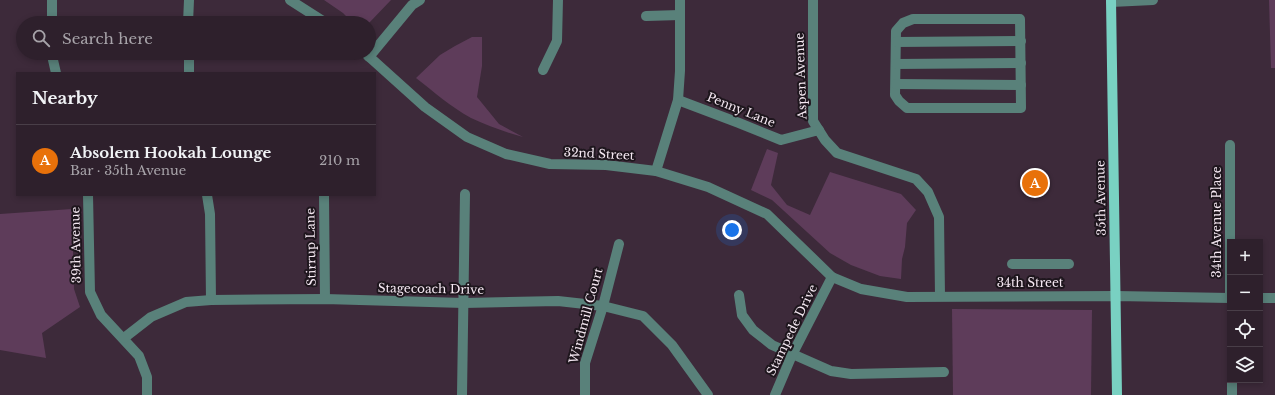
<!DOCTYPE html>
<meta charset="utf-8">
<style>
body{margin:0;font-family:"Libre Baskerville",serif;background:#3a2d38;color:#f1f3f6}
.controls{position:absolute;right:12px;bottom:12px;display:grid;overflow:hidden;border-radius:0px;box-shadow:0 2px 6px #0003}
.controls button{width:36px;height:36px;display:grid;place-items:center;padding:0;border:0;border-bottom:1px solid #493e48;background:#2e202c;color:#f1f3f6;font:20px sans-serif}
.you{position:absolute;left:732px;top:230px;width:14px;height:14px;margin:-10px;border:3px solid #fff;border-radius:50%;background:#1a73e8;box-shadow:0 0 0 6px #1a73e833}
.badge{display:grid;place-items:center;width:26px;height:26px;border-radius:50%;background:#5bcebc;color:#fff;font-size:13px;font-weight:700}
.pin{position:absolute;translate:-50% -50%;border:2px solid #fff;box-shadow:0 1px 4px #0006}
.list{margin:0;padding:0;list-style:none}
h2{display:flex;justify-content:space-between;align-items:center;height:52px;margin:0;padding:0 16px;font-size:17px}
h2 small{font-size:13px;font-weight:400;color:#a7a3a9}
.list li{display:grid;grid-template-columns:26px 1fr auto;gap:12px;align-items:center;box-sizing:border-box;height:72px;padding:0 16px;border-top:1px solid #493e48}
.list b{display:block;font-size:15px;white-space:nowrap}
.list p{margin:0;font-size:13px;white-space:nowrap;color:#a7a3a9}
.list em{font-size:13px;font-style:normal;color:#a7a3a9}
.icon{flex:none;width:22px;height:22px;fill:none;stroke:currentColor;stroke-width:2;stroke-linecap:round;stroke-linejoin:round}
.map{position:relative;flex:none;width:1275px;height:395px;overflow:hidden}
.search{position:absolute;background:#2e202c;box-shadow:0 2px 6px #0003;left:16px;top:16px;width:360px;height:44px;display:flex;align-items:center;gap:10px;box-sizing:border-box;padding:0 14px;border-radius:22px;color:#a7a3a9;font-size:15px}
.panel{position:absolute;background:#2e202c;box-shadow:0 2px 6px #0003;left:16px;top:72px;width:360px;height:124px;border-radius:0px}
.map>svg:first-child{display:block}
</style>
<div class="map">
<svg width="1275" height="395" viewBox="0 0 1275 395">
<rect width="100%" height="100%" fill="#3d2a3a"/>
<g fill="#5e3c5a">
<path d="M324,0H391L369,23H353L343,13Z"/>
<path d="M1269,0H1275V68H1271Z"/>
<path d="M472,37H482V66L477,97L499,124L523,137C505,132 488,126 471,118C451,107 434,92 416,78L440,55L455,46Z"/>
<path d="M767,149L778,153L771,185L787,205L810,215L830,172L901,194L916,210L907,223L905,247L902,259L901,279L880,276L851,265L830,253L772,200L751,190Z"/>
<path d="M72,209L74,289L80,307L42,333L46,358L0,350V214Z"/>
<path d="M952,309L1092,310L1091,395H953Z"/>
</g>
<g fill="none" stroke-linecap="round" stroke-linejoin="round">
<g stroke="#59817a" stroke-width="10">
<path d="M52,0V23"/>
<path d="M290,0L326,23"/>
<path d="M813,0V121L825,140L837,153L916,179L928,192L939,217L940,296"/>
<path d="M1111,2L1153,0"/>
<path d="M646,16L680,15"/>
<path d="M913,19H1020L1021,108H907L899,101L895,95L896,31L903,23Z"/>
<path d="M188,23L189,0"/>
<path d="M896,42L1021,41"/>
<path d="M53,53V60L56,73"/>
<path d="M189,53V73"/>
<path d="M365,53L425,107L467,137L506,154L550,164L606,165L656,171L708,187L767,214L832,277L861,289L907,297L1116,296L1230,298"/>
<path d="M369,57L412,5L420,0"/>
<path d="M896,64L1021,63"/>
<path d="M543,70L557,41L558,0"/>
<path d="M896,84L1021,85"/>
<path d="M678,100L739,123L781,140L819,130"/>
<path d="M656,171L678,100L680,71V0"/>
<path d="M88,195L90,292L101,315L139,356L147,377V395"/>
<path d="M207,195L210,214L211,300"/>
<path d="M324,195L325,299"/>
<path d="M1012,264H1069"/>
<path d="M739,295L742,315L753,330L772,345L831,371L851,374L944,372"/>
<path d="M1230,298V145"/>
<path d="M1260,298H1275"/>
<path d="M124,338L151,317L186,302L211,300L325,299L464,303L558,301L603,306L643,316L672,345L708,395"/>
<path d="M1232,380V395"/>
<path d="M462,395L465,194"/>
<path d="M585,395V363L603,306L619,244"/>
<path d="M775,395L792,355L832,277"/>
</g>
<path stroke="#79d1c2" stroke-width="10" d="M1111,0L1117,395"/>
</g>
<g text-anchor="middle" stroke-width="4" stroke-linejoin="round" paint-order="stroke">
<g font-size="12" fill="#f5e8f2" stroke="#1e161d">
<text transform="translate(801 76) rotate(-92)" y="4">Aspen Avenue</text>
<text transform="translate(741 110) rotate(22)" y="4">Penny Lane</text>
<text transform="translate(599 154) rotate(3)" y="4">32nd Street</text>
<text transform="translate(1101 198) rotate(-91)" y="4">35th Avenue</text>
<text transform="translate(1217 222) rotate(-90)" y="4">34th Avenue Place</text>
<text transform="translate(76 245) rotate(-91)" y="4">39th Avenue</text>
<text transform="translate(311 247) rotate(-91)" y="4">Stirrup Lane</text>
<text x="1030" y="287">34th Street</text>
<text transform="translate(431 289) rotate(1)" y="4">Stagecoach Drive</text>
<text transform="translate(586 316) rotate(-75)" y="4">Windmill Court</text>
<text transform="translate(792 330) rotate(-64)" y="4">Stampede Drive</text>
</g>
</g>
</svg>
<div class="controls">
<button>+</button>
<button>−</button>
<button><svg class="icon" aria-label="locate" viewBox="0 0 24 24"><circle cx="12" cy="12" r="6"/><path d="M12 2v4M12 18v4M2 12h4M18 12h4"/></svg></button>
<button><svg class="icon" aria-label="layers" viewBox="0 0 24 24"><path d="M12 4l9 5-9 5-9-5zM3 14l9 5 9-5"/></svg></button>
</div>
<div class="you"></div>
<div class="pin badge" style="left:1035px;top:183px;background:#e8710a">A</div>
<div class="search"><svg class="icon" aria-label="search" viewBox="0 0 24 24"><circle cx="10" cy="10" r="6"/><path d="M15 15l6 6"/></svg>Search here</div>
<section class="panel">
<h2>Nearby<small></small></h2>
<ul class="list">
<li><span class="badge" style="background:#e8710a">A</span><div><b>Absolem Hookah Lounge</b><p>Bar · 35th Avenue</p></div><em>210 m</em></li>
</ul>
</section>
</div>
